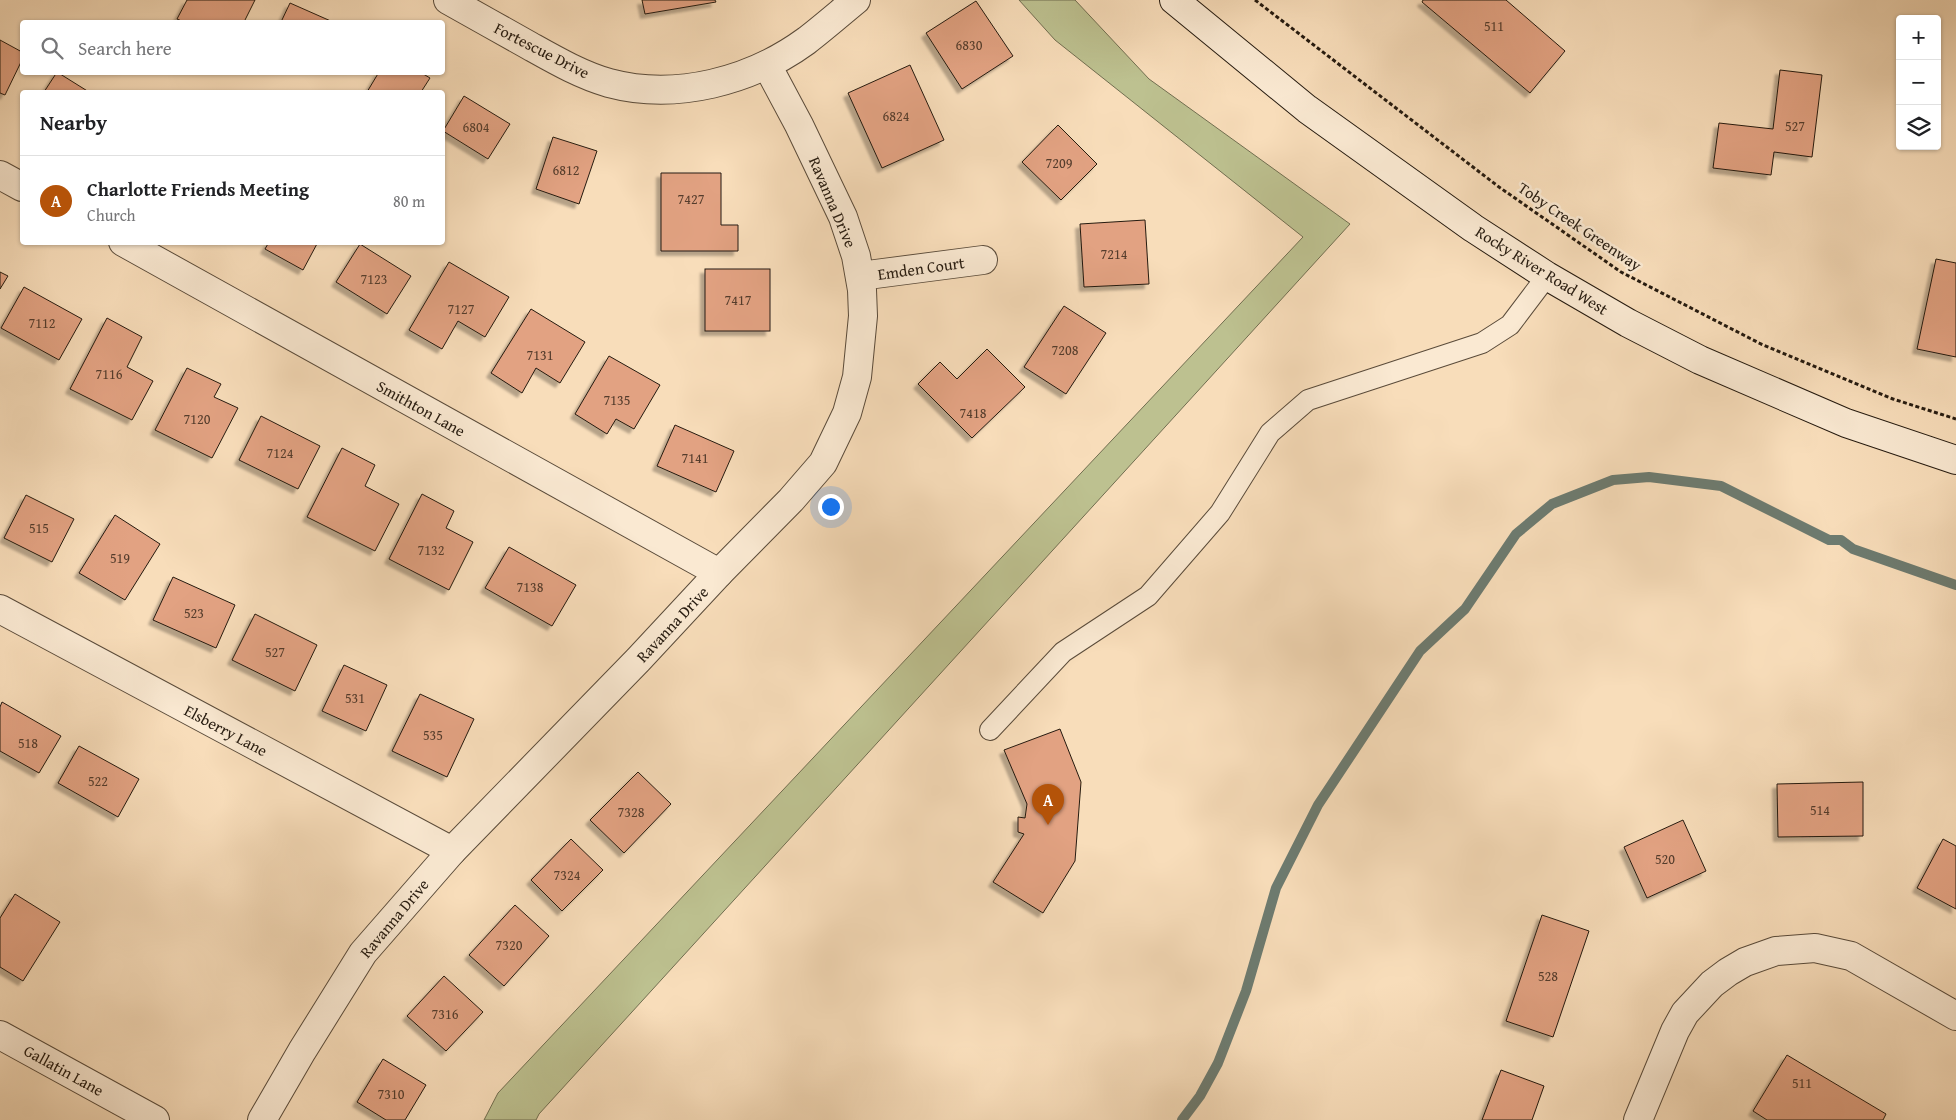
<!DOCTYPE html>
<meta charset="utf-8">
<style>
body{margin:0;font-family:"Gentium Book Plus",serif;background:#f6f6f6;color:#202124}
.controls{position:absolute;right:15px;top:15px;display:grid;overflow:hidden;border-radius:5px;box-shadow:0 1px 4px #0004}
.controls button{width:45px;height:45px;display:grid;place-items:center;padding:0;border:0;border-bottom:1px solid #e0e0e0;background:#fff;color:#202124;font:25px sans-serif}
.you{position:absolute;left:830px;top:506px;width:18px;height:18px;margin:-12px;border:4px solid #fff;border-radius:50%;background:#1a73e8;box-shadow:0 0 0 8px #1a73e833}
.badge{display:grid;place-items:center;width:32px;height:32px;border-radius:50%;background:#b45309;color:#fff;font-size:16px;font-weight:700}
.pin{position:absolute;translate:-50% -41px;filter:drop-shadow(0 1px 2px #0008)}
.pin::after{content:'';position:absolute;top:26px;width:18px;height:15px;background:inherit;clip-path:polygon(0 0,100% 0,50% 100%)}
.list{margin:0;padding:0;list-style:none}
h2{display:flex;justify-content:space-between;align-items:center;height:65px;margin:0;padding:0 20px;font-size:21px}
h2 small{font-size:16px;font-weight:400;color:#757577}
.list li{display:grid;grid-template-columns:32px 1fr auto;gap:15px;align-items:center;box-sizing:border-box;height:90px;padding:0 20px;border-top:1px solid #e0e0e0}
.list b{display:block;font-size:19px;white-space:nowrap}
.list p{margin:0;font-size:16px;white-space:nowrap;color:#757577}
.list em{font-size:16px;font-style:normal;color:#757577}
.icon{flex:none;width:28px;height:28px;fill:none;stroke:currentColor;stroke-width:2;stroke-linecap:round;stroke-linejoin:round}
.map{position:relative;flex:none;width:1956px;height:1120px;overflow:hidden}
.search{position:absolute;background:#fff;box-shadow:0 1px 4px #0004;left:20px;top:20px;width:425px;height:55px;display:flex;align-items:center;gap:12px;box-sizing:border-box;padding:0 18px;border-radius:5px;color:#757577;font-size:19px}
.panel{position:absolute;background:#fff;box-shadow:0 1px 4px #0004;left:20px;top:90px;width:425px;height:155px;border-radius:5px}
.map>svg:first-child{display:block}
</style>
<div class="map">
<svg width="1956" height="1120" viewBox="0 0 1956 1120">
<defs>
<filter id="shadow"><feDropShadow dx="-4.5" dy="4.5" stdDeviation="1" flood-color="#0004"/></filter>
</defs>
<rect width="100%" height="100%" fill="#f8ddba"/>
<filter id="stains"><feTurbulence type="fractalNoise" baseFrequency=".004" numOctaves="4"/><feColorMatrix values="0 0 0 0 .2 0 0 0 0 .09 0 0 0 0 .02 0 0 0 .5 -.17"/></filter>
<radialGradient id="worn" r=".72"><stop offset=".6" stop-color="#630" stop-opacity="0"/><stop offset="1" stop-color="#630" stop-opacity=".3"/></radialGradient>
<path fill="#bdc190" stroke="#716e50" d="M1019,0H1075L1149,79L1350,224L539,1114L536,1120H484L498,1093L1303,237L1055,40Z"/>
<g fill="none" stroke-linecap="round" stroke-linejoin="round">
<path stroke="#6d7b70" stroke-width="10" d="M1182,1120L1200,1096L1218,1063L1246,991L1276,888L1318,805L1420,651L1465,609L1516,534L1552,504L1613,480L1649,477L1721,486L1829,540H1841L1853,549L1956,585"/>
</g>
<g fill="#e2a282" stroke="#251a0f" filter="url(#shadow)">
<path d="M187,0H255L244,22H184L177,19Z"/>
<path d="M642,0H715L716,2L645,14Z"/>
<path d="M1423,0H1506L1565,51L1530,93L1422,2Z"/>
<path d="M976,1L1013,56L962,89L926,33Z"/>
<path d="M290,3L333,22H281Z"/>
<path d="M0,40L22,52V60L5,95L0,93Z"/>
<path d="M910,65L944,140L882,168L848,93Z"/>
<path d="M1780,70L1822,75L1812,157L1774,152L1771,175L1713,168L1719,123L1773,129Z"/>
<path d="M57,72L89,92H44Z"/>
<path d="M379,72H420L430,78L421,92H367Z"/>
<path d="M464,96L510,124L488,159L443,131Z"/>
<path d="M1058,125L1097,164L1061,200L1022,162Z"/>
<path d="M553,137L597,151L579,204L536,189Z"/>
<path d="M661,173H721V225H738V251H661Z"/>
<path d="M1145,220L1149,284L1084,287L1080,224Z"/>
<path d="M269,242H318L303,270L265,249Z"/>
<path d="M360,244L411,276L387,314L336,282Z"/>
<path d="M1936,259L1956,263V357L1917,349Z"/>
<path d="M449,262L509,297L485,337L458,321L442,349L409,330Z"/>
<rect x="705" y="269" width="65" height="62"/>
<path d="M0,272L8,276L0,289Z"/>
<path d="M24,287L82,319L59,360L1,328Z"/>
<path d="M1064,306L1106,333L1066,394L1024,367Z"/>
<path d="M531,309L585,342L560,383L536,368L522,393L491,373Z"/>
<path d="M107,318L142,337L127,367L153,381L132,420L70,389Z"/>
<path d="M987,349L1025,387L972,438L918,384L940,362L957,379Z"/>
<path d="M609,356L660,385L634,429L616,419L607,434L575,414Z"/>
<path d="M187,368L221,384L214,397L238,408L212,458L155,430Z"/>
<path d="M261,416L320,446L298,489L239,460Z"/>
<path d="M675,425L734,451L716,492L657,466Z"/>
<path d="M342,448L375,465L365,486L399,504L375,551L307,517Z"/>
<path d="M422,494L454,511L446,528L473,542L449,590L389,559Z"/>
<path d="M26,495L74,519L52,562L4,538Z"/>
<path d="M115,515L160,544L125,600L79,573Z"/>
<path d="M509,547L576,585L552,626L485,588Z"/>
<path d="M173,577L235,605L216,648L153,620Z"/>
<path d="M255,614L317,645L295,691L232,660Z"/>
<path d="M344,665L387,685L366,731L322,711Z"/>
<path d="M420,694L474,719L447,777L392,751Z"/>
<path d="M2,702L61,736L39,773L0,751V707Z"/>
<path d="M1060,729L1081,782L1075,861L1043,913L993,882L1024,834L1018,832V817L1025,818L1027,804L1004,750Z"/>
<path d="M79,746L139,779L118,817L58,783Z"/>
<path d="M638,772L671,804L624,853L590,820Z"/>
<path d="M1863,782V836L1778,837L1777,784Z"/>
<path d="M1683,820L1706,871L1647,898L1624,847Z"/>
<path d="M571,839L603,870L562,911L531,880Z"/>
<path d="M1943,839L1956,846V909L1917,888Z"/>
<path d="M15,894L60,922L23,981L0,967V918Z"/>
<path d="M515,905L549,936L504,986L469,955Z"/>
<path d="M1542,915L1589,931L1553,1037L1506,1021Z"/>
<path d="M444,976L483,1012L446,1051L407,1016Z"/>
<path d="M1787,1055L1886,1114L1883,1120H1767L1753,1111Z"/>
<path d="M383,1059L426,1085L405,1120H386L357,1102Z"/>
<path d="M1501,1070L1544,1086L1532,1120H1482Z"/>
</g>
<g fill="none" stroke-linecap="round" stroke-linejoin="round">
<defs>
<path id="lane" d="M990,730L1063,652L1148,596L1220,513L1270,433L1308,400L1482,343L1510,325L1547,276"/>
<g id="street">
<path d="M448,0C475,15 503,31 530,46C555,60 581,75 609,83C676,101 751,81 806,41C823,28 839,14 856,0"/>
<path d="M0,175L22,187"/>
<path d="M123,242L719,573"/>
<path d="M860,276L983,260"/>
<path d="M0,609L452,851"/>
<path d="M0,1035L155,1120"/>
<path d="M262,1120L302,1051L363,953L452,851L638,660L719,573L791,500L823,463L847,413L857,377L863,316L862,290L856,256L843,217L799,125L767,65"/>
<path d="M1638,1120L1675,1031L1685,1013L1712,984L1728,972L1745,962L1776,951L1815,948L1851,956L1956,1016"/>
</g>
<path id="secondary" d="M1174,0L1307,109L1473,228L1547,276L1628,323L1700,360L1846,423L1956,460"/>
</defs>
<use href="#lane" stroke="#5a4b3a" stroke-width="22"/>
<use href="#street" stroke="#5a4b3a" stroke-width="30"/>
<use href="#secondary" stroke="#251a0f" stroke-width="30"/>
<path stroke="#251a0f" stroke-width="3" stroke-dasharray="4 2.5" stroke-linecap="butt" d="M1255,0L1499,187L1621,272L1761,344L1893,399L1956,419"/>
<use href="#lane" stroke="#fae9d2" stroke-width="20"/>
<use href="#street" stroke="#fae9d2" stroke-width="28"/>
<use href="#secondary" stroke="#fae9d2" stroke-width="28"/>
</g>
<g text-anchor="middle" stroke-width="5" stroke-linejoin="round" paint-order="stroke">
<g font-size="14" fill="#543c2c">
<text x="1494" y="31">511</text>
<text x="969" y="50">6830</text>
<text x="896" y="121">6824</text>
<text x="1795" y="131">527</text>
<text x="476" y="132">6804</text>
<text x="1059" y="168">7209</text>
<text x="566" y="175">6812</text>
<text x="691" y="204">7427</text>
<text x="1114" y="259">7214</text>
<text x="374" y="284">7123</text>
<text x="738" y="305">7417</text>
<text x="461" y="314">7127</text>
<text x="42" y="328">7112</text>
<text x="1065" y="355">7208</text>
<text x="540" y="360">7131</text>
<text x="109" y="379">7116</text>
<text x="617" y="405">7135</text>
<text x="973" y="418">7418</text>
<text x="197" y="424">7120</text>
<text x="280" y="458">7124</text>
<text x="695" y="463">7141</text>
<text x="39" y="533">515</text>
<text x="431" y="555">7132</text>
<text x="120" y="563">519</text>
<text x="530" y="592">7138</text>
<text x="194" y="618">523</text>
<text x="275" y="657">527</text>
<text x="355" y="703">531</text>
<text x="433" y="740">535</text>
<text x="28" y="748">518</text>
<text x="98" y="786">522</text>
<text x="1820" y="815">514</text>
<text x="631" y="817">7328</text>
<text x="1665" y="864">520</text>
<text x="567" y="880">7324</text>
<text x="509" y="950">7320</text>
<text x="1548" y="981">528</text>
<text x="445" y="1019">7316</text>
<text x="1802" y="1088">511</text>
<text x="391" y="1099">7310</text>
</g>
<g font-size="16" fill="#251a0f" stroke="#fae9d2">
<text transform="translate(542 50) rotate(27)" y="6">Fortescue Drive</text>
<text transform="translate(833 202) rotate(67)" y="6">Ravanna Drive</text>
<text transform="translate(1580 226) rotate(34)" y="6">Toby Creek Greenway</text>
<text transform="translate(921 268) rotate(-8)" y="6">Emden Court</text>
<text transform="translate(1542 270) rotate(32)" y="6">Rocky River Road West</text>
<text transform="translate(421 408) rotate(29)" y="6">Smithton Lane</text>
<text transform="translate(672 624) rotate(-47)" y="6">Ravanna Drive</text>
<text transform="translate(226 730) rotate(28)" y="6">Elsberry Lane</text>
<text transform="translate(394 918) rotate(-50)" y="6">Ravanna Drive</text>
<text transform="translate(64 1070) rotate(29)" y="6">Gallatin Lane</text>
</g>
</g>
<rect width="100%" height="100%" filter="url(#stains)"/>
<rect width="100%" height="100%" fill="url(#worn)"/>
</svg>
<div class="controls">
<button>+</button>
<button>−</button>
<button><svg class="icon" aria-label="layers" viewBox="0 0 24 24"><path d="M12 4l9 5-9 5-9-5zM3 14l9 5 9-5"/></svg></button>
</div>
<div class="you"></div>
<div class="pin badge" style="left:1048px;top:825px">A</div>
<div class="search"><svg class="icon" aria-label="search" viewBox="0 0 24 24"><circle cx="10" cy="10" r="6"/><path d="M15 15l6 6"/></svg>Search here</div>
<section class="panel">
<h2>Nearby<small></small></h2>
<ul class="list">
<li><span class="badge">A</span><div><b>Charlotte Friends Meeting</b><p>Church</p></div><em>80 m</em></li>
</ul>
</section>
</div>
